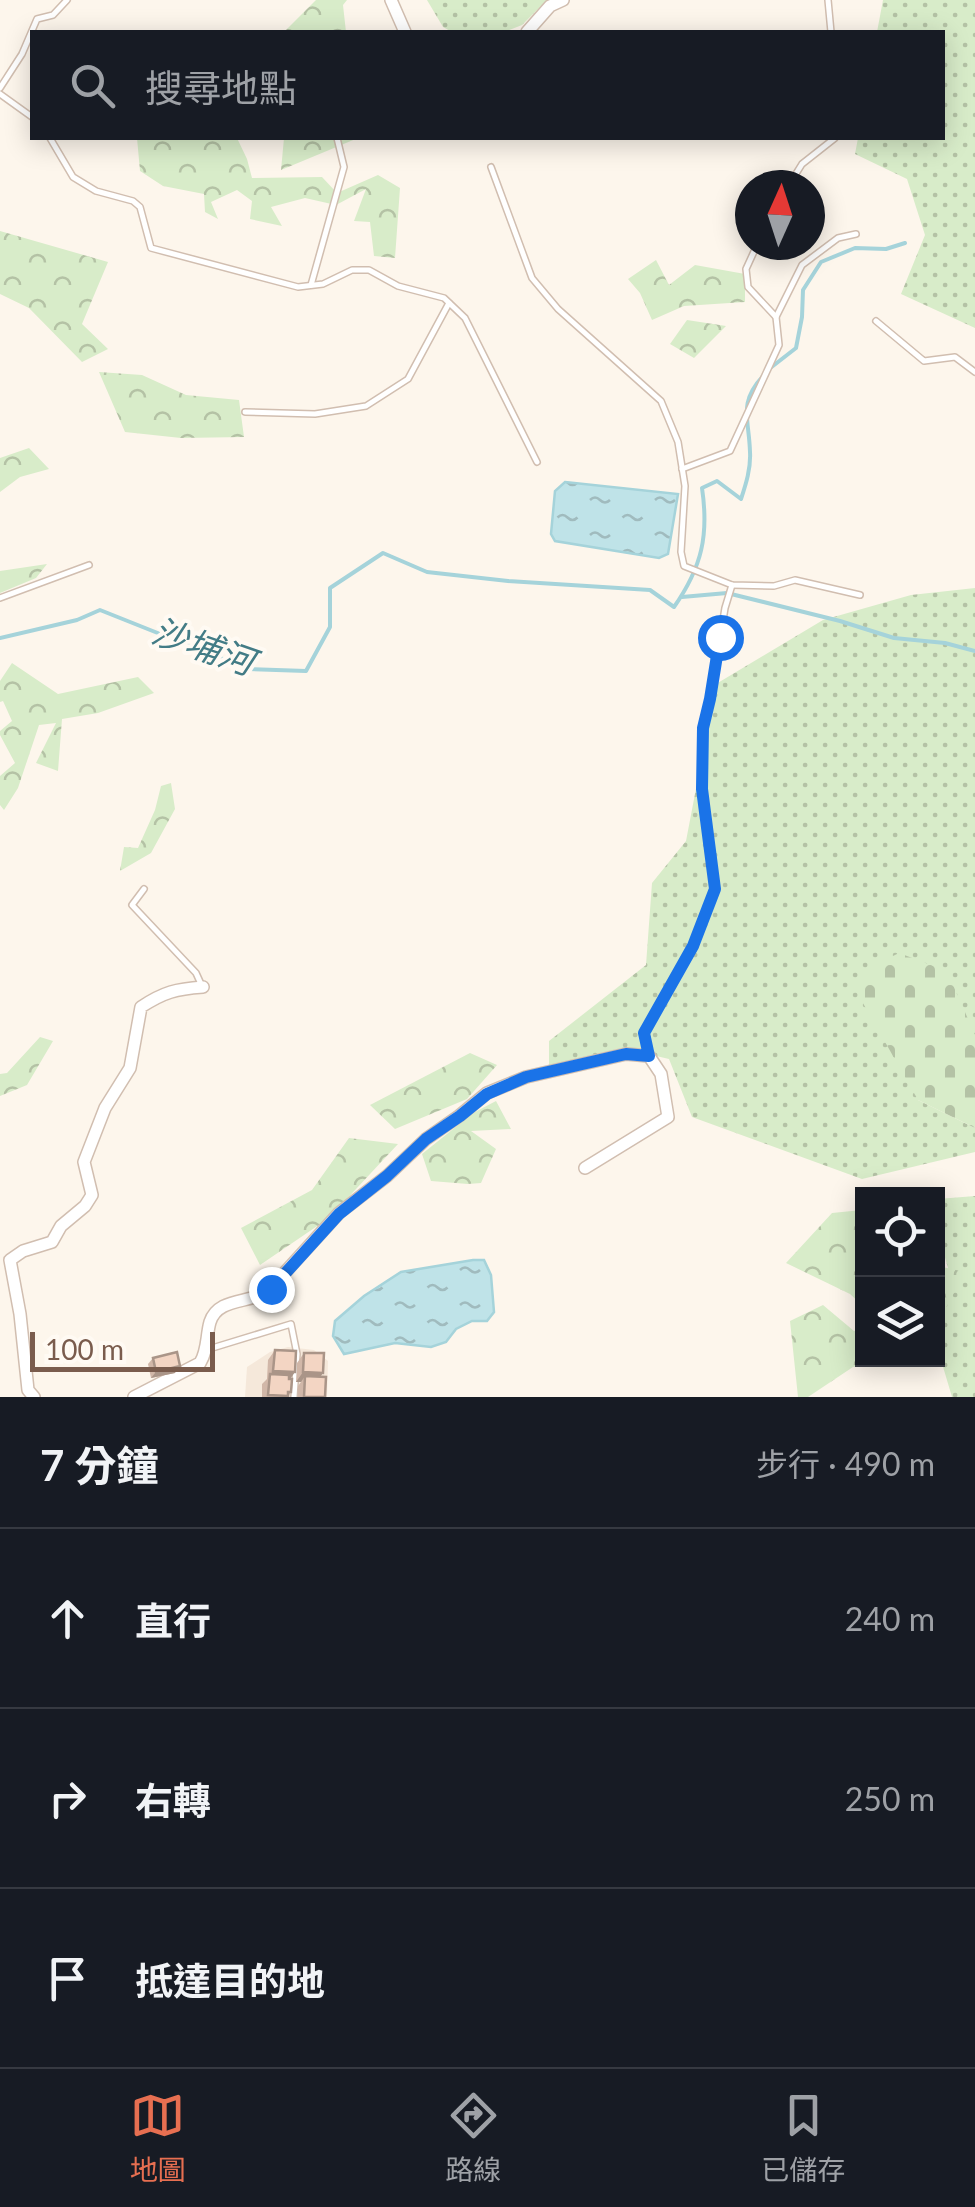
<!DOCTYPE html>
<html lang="zh-TW">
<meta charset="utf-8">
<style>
body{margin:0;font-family:Lato,"Noto Sans TC",sans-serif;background:#242831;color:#f1f3f6}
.controls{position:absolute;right:30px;bottom:30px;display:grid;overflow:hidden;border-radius:0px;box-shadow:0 5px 25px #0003}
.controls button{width:90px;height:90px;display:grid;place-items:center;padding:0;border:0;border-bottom:2px solid #363941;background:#171b24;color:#f1f3f6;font:50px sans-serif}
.compass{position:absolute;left:735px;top:170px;width:90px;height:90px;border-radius:50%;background:#171b24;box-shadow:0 5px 25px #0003;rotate:3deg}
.scale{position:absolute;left:30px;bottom:25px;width:185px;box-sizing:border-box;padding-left:10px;border:5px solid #7a5c4d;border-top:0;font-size:28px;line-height:35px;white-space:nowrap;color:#7a5c4d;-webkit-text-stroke:8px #fffaf3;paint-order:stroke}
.stop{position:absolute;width:30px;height:30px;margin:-22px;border:8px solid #1a73e8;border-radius:50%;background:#fff}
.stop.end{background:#1a73e8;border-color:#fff;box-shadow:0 2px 10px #0008}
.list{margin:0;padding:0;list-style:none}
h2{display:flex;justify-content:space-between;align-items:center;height:130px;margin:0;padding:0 40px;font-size:42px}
h2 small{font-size:32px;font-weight:400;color:#9ea1a6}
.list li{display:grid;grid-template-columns:65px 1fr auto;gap:30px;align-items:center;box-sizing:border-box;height:180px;padding:0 40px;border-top:2px solid #363941}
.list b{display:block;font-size:38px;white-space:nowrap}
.list em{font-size:32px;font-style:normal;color:#9ea1a6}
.icon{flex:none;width:55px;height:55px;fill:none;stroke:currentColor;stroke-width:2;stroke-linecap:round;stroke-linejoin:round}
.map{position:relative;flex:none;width:975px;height:1397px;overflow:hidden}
.search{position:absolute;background:#171b24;box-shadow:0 5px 25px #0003;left:30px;right:30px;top:30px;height:110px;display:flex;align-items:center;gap:25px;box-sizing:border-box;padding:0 35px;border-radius:0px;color:#9ea1a6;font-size:38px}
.sheet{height:670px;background:#171b24}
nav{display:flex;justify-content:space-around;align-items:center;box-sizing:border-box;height:140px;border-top:2px solid #363941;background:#171b24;font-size:28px;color:#9ea1a6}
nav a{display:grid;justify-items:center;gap:5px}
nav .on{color:#e76f51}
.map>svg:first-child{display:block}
</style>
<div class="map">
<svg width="975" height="1397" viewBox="0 0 975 1397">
<defs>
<pattern id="grass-dots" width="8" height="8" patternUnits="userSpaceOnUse" patternTransform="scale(2.5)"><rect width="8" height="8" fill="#d8ecc9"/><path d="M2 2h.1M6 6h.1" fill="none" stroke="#b4c2a5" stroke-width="1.8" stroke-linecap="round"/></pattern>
<pattern id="forest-crowns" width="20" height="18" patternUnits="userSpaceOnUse" patternTransform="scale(2.5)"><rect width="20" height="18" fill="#d8ecc9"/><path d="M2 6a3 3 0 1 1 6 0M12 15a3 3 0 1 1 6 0" fill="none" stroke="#b4c2a5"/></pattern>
<pattern id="cemetery-stones" width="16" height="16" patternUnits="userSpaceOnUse" patternTransform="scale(2.5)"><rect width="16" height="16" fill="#d8ecc9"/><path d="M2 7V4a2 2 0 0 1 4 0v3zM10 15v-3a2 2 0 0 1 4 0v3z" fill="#b4c2a5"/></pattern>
<pattern id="water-ripples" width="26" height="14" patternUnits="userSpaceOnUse" patternTransform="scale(2.5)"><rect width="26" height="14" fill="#bfe3e8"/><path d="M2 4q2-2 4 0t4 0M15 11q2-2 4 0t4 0" fill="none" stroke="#a0bbbe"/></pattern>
</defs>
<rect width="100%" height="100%" fill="#fdf6ec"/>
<path fill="#f5e8da" d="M288,1347L314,1350L328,1361L327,1397H245L247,1367L270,1352Z"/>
<g fill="url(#grass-dots)">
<path d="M427,0H547L522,25L504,32H452L443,27Z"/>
<path d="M883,0H975V328L901,294L925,235L907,179L855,154L858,138H942V32H877Z"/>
<path d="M975,588V1035L973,1034L918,1100L975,1128V1152L862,1179L692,1117L669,1059L622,1048L549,1065V1041L646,965L652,883L686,841L716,684L823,620L911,595Z"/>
<path d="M975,1196V1397H952L938,1350V1319L952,1282L938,1233V1199Z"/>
</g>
<g fill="url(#forest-crowns)">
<path d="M316,0H347L343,5L346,32H279H284Z"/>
<path d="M137,138H237L247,159L252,178L322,177L337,193L378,175L400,188L395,258L374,256L370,222L354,221L366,189L336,205L305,198L271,207L282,226L250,219L252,201L237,190L211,202L218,219L205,212L204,194L163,186L140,171Z"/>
<path d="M284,138H358L281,170Z"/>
<path d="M0,231L108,262L82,324L108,349L82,362L29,308L0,294Z"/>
<path d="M656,260L669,285L695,265L745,274V302L684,306L652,320L640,293L628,279Z"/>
<path d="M687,320L726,326L694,358L670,344Z"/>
<path d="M99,372L142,375L186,395L239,400L244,437L181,438L125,432Z"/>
<path d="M29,448L49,469L20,477L0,492V458Z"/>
<path d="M47,564L36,578L0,593V571Z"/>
<path d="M12,663L58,694L138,677L154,693L98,713L62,719L58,771L36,763L56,723L39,725L18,788L4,810L0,805V776L15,763L0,735V731L12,721L3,701L0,702V681Z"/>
<path d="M171,783L175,809L151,853L120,871L124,847L138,848L155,810L161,786Z"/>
<path d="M40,1037L53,1041L27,1085L0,1096V1074L7,1073Z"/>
<path d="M470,1053L497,1065L467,1099L395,1129L370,1105Z"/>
<path d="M496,1101L511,1129L471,1131L496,1149L481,1183L468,1184L431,1181L422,1154L473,1113Z"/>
<path d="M349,1138L398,1144L329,1218L260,1265L241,1228L312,1190Z"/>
<path d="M862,1210V1305L850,1294L786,1263L832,1213Z"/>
<path d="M938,1266L965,1272L938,1323Z"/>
<path d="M823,1305L854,1331L862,1329V1360H890L853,1367L808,1397H798L790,1321Z"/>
</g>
<path fill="url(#cemetery-stones)" d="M899,953L947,971L975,1035V1128L918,1100L855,989L869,968Z"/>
<g fill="url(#water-ripples)" stroke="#a5d3da" stroke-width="2.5">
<path d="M565,482L678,494L668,554L659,558L555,541L551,534L555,491Z"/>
<path d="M473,1260H484L491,1275L494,1312L487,1321H472L456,1329L446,1342L431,1347L395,1343L344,1354L333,1336L335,1321L364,1296L401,1272Z"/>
</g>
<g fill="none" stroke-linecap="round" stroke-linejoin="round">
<g stroke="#a5d3da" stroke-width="4">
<path d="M769,369L796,348L802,317L803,290L821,262L855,248L886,249L905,243"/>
<path d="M682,597L727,593L840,621L894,638L945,643L975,651"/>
<path d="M0,638L77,620L100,610L248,669L306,671L330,627V588L383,553L427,572L508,581L650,590L674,607C702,567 709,535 702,488L717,481L741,499C746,484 751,468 750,452C749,418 738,403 763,376"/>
</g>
<defs>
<g id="lane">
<path d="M828,0L831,32"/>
<path d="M0,88L22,54L37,19L53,15L67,0"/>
<path d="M0,94L32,117"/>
<path d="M50,138L73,177L96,191L133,201L140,207L151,248L298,287L323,284L352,270H369L398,286L444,298L465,318L537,462"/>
<path d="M491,167L532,278L558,309L661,401L678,442L685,486L681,552L684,566L732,585L774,586L795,580L860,595"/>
<path d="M789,185L802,164L835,138"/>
<path d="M311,285L344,167L337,138"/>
<path d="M776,317L802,265L838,238L856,234"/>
<path d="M876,321L924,361L955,357L975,372"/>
<path d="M245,412L315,414L366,406L408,379L449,303"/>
<path d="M682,469L730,451L779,345L776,317L748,287L746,269L757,245"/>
<path d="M0,598L89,565"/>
<path d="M144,889L132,905L196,973L201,984"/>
<path d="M649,1055L643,1033L693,945L715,889L702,789L703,728L710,699L725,608L732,585"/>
<path d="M209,1349L291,1324L297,1354L294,1397"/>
</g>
<g id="street">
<path d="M391,0L405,32"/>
<path d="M527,32L550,6L563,0"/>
<path d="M34,1397L28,1390L20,1314L10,1260L23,1251L52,1242L61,1226L85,1206L92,1195L84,1162L105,1108L130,1068L141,1007C164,992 176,989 203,987"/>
<path d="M134,1397L200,1363C208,1350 206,1336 210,1322C218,1297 250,1304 268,1291L339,1213L387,1176L426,1139L459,1116L487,1093L526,1077L626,1054L649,1056L661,1074L668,1117L585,1168"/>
</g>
</defs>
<use href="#lane" stroke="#d1beb0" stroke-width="8"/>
<use href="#street" stroke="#d1beb0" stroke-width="14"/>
<use href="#lane" stroke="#fff" stroke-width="5"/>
<use href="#street" stroke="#fff" stroke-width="11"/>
</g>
<g fill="#d1b7a8">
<path d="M275,1350L290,1379L291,1392L288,1397H262V1384L267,1379L268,1360Z"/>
<path d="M304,1353L320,1377L325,1397H298V1386L301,1382H296L297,1363Z"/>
<path d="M153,1358L175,1373L151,1378L148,1364Z"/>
</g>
<g fill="#aa9588">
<path d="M180,1366L175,1373L151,1378L156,1372Z"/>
<path d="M273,1371L295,1372L288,1382L269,1376Z"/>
<path d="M303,1372L323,1373L316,1383L305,1376L301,1382H296Z"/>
</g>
<g fill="#f3d5c3" stroke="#aa9588" stroke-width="2.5">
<path d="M275,1350L296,1351L295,1372L273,1371Z"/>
<path d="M177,1352L180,1366L156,1372L153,1358Z"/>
<path d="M304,1353H324L323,1373L303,1372Z"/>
<path d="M270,1374L289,1375V1379H292L291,1392H288V1396L268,1395Z"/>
<path d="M305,1376L326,1377L325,1397H304Z"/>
</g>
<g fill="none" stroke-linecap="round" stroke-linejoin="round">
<path stroke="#1a73e8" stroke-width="12" d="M271,1289L339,1214L387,1176L426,1139L460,1116L487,1094L526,1077L626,1054L649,1056L644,1033L693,946L715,889L702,789L703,728L710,699L720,637"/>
</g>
<g text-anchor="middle" stroke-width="8" stroke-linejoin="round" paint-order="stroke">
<g font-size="35" font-style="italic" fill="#437c86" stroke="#fffaf3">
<text transform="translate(203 647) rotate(19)" y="12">沙埔河</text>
</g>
</g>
</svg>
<div class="controls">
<button><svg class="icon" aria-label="locate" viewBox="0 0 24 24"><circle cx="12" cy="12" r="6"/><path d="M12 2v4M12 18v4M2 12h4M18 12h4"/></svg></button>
<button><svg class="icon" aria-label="layers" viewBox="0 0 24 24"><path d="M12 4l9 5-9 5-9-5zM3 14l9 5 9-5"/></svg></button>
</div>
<svg class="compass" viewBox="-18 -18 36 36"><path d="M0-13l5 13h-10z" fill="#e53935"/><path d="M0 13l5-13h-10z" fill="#9ea1a6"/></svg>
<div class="scale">100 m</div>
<div class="stop" style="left:720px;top:637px"></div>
<div class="stop end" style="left:271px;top:1289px"></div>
<div class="search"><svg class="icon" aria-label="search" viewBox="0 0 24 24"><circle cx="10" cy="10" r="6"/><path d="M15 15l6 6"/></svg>搜尋地點</div>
</div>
<section class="sheet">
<h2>7 分鐘<small>步行 · 490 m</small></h2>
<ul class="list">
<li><svg class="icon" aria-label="ahead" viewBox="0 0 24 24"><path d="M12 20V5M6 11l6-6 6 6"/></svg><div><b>直行</b></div><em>240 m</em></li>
<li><svg class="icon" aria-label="right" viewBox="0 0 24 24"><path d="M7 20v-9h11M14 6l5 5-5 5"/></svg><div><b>右轉</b></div><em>250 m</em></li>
<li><svg class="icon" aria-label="arrive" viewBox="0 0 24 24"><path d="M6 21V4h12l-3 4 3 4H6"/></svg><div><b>抵達目的地</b></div></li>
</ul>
</section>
<nav>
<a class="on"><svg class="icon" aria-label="map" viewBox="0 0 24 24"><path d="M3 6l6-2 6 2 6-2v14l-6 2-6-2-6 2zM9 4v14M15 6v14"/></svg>地圖</a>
<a><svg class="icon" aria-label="directions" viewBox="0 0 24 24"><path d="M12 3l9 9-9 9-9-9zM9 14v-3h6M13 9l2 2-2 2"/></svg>路線</a>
<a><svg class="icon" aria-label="saved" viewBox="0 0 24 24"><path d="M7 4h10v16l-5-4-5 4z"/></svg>已儲存</a>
</nav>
